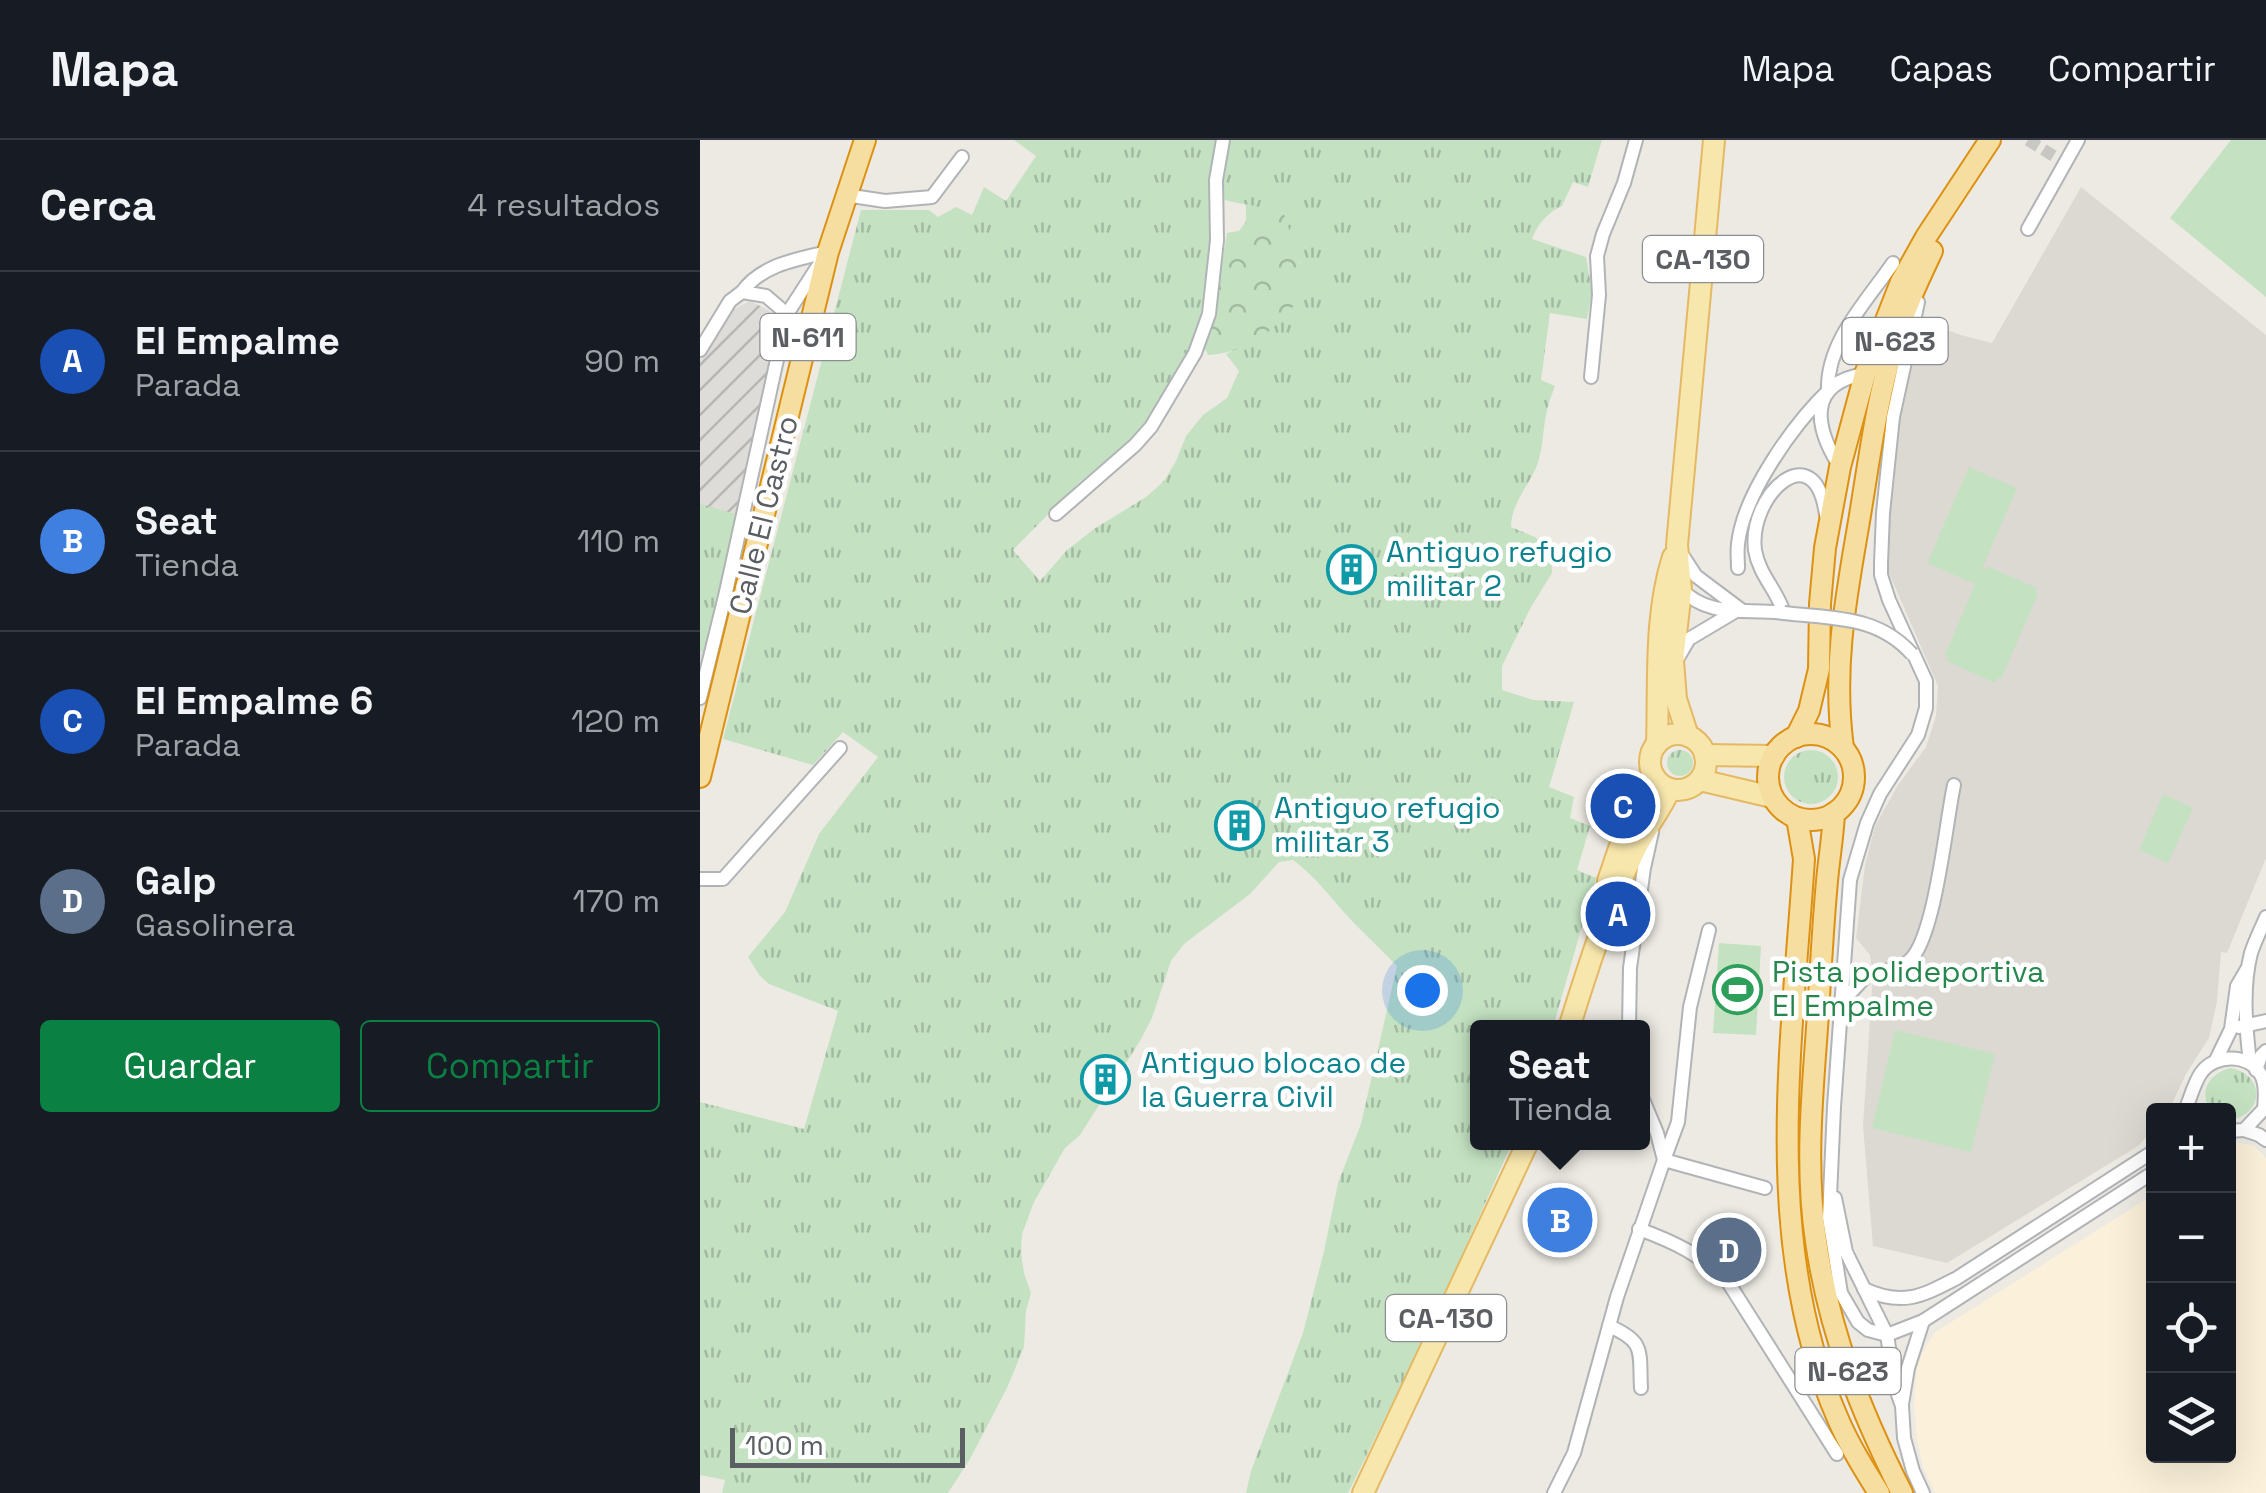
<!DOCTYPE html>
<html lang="es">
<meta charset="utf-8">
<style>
body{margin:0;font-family:"Space Grotesk",sans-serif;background:#242831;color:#f1f3f6}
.controls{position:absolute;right:30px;bottom:30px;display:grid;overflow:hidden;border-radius:10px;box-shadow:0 10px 40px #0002}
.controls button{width:90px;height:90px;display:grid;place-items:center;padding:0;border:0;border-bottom:2px solid #363941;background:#171b24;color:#f1f3f6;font:50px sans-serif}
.scale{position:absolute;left:30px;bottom:25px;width:235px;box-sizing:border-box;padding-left:10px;border:5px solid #5b5f63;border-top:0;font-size:28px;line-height:35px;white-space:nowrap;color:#5b5f63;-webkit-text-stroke:8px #fff;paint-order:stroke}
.you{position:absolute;left:722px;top:850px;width:35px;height:35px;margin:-25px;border:8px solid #fff;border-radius:50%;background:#1a73e8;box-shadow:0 0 0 15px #1a73e833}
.badge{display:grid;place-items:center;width:65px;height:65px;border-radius:50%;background:#0b8043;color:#fff;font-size:32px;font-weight:700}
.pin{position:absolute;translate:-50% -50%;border:5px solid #fff;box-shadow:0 2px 10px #0006}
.popup{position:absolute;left:770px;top:880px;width:180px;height:130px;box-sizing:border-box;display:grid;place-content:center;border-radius:10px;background:#171b24;filter:drop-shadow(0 2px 8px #0005);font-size:32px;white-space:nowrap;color:#9ea1a6}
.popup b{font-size:38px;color:#f1f3f6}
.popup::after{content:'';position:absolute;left:50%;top:100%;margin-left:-20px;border:20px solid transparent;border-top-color:#171b24}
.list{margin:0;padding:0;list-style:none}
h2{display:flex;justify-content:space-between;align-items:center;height:130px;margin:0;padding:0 40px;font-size:42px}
h2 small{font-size:32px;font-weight:400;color:#9ea1a6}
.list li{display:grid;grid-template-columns:65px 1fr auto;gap:30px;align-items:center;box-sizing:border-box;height:180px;padding:0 40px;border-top:2px solid #363941}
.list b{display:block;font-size:38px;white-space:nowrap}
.list p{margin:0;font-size:32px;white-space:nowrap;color:#9ea1a6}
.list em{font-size:32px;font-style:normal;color:#9ea1a6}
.actions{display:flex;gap:20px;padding:30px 40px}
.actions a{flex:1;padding:22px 0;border:2px solid #0b8043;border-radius:10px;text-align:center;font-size:35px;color:#0b8043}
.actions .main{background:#0b8043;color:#fff}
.icon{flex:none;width:55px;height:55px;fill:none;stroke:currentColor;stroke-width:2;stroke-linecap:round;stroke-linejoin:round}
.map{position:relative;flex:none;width:1566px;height:1353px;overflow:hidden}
header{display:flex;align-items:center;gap:60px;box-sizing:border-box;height:140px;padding:0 50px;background:#171b24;border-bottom:2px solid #363941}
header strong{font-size:48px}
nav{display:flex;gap:55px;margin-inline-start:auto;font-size:35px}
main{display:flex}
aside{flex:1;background:#171b24}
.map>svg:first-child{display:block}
</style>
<header>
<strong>Mapa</strong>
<nav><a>Mapa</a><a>Capas</a><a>Compartir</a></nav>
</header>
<main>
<aside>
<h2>Cerca<small>4 resultados</small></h2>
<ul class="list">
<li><span class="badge" style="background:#1a4fb4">A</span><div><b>El Empalme</b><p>Parada</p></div><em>90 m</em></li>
<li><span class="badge" style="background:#3f7fe0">B</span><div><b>Seat</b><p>Tienda</p></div><em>110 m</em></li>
<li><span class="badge" style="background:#1a4fb4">C</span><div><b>El Empalme 6</b><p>Parada</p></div><em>120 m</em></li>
<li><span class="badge" style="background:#5c6f8a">D</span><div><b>Galp</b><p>Gasolinera</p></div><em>170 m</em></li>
</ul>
<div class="actions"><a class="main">Guardar</a><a>Compartir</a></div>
</aside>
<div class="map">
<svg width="1566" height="1353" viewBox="0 0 1566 1353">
<defs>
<pattern id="industrial-furrows" width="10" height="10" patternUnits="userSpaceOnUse" patternTransform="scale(2.5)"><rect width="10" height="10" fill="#dedcd8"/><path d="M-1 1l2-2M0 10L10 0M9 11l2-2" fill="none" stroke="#b7b6b3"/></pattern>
<pattern id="grass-tufts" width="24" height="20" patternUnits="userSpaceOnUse" patternTransform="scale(2.5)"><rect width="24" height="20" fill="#c4e2c2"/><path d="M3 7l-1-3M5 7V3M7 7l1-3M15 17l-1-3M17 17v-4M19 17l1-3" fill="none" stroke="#a2baa1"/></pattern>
<pattern id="forest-crowns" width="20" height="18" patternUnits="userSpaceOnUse" patternTransform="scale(2.5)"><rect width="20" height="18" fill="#c4e2c2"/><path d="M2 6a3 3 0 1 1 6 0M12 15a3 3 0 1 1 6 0" fill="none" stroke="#a2baa1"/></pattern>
</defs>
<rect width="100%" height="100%" fill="#edeae3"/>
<path fill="#fbf1da" d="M1536,1002L1554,1006L1566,1018V1353H1235L1223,1327L1217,1300L1214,1266L1217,1227L1224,1210L1234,1193L1453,1055L1454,1316H1528V1003Z"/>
<path fill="url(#industrial-furrows)" d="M50,161L68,170L78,183L39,375L0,533V221L30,171Z"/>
<path fill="#dcd9d2" d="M1381,47L1566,195V718L1527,813L1521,812L1517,861L1509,898L1486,934L1469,970L1454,971L1453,990L1438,1006L1247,1123L1173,1106L1163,986L1173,835L1170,815L1156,798L1165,725L1175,686L1198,645L1226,607L1236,576L1238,546L1189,433V397L1195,312L1200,272L1220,180L1261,195L1292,203Z"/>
<g fill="url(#grass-tufts)">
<path d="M314,0H520L514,96L506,161L494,203L440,293L381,341L313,410L340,441L367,410L394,389L446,357L464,341L476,321L486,296L503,275L527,258L539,231L526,214L552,202L601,124L591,101L584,73L520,59L522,24L531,0H902L888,47L873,42L862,66C848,72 837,85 832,99L886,117L892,151L887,179L850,173L841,240L855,246C852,254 849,262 847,270C842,291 844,315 833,334C824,351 811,367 811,387L835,397L851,411L852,433L831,467L802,526V550L833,560L874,562L849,647L874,657L870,678L890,686L877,730L896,738L853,887L778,888V1002L812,1003L734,1178L648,1353H546L551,1331L603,1193L624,1111L638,1043L661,984L697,826C682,810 665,795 650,779C631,758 616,737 593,720L579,722L550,754L484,804L471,821L452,878L440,901L380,995L365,1008L334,1062L322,1094L321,1113L324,1133L331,1153L326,1171L324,1207L307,1248L270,1319L248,1353H22L25,1340L0,1335V962L104,989L138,871L69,844L60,836L48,817L85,772L119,694L178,617L143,592L113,625L23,599L161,70H229L238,77L256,67L272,75L284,47L306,61L336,16Z"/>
<path d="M0,364L39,375L5,512L0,511Z"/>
<circle cx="1111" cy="637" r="27"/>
<circle cx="980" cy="623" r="13"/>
<path d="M1529,928C1566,933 1565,976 1529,980L1528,971L1511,970C1498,951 1509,935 1529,928Z"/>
</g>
<path fill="url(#forest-crowns)" d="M546,64L584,73C589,93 607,131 603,150C602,153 596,162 595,164C575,192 542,214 508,215L503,205L515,179L519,142L527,93L539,91L546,81Z"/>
<g fill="#c4e2c2">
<path d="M1531,0H1566V157L1470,78Z"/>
<path d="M1269,327L1317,348L1282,429L1285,430L1287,426L1337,448L1335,452L1338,454L1301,539L1298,538L1295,543L1246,521L1248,517L1245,515L1275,444L1227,423Z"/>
<path d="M1463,654L1493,668L1468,723L1439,710Z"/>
<path d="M1019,803L1061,806L1056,895L1013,893Z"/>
<path d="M1195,890L1295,914L1271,1012L1172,988Z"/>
</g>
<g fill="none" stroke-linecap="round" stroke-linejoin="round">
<path stroke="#c8c7c3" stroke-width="12" stroke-dasharray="12 6" stroke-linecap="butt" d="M1328,0L1365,23"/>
<defs>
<g id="minor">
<path d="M145,55L185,61L232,57L262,17"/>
<path d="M1328,89L1378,0"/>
<path d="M42,152C61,125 97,119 128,112"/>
<path d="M1218,162L1193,277L1183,373L1181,423V435L1189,460L1226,541V568L1218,595L1180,654L1167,683L1150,740L1134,967L1129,1078L1141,1153L1158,1182L1168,1190L1187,1195L1223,1181L1454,1032"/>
<path d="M0,210L30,161L42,152L66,156L87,174"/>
<path d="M891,237L899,155L897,116L903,94L924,43L936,0"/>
<path d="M1140,327C1115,288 1106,243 1165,234L1168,237"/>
<path d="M356,374L435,305L451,287L495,213L509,174L517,100L516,40L523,0"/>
<path d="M981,413L996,436L1040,469"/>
<path d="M1038,428C1038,420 1037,412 1038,404C1043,355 1093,285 1128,251C1126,202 1167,161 1193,123"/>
<path d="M980,448C1009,479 1046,468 1084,473C1077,450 1059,435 1055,410C1048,355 1115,293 1126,375"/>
<path d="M979,516L989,499L1036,471"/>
<path d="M0,558L26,452L87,174L120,123"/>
<path d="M0,739H23L140,608"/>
<path d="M1009,790L990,867L978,982L964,1020L1065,1048"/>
<path d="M1141,863L1168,834L1173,835C1183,831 1201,828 1209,821C1235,800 1246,681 1254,645"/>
<path d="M1539,887L1566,881"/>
<path d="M929,888L930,828L944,728L952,692"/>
<path d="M1516,920L1531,889L1537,846L1547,829"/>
<path d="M1550,923C1546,888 1542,848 1551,813C1555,801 1561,789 1566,777"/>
<path d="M1556,930L1561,916L1566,911"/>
<path d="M1485,971C1490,959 1494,943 1501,933C1515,913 1551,913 1562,937C1566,946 1565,959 1564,969L1544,990L1528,991"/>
<path d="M1544,990L1559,995L1566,1000"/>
<path d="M1135,1058L1146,1112L1187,1195L1195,1246L1202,1266L1204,1298L1213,1331L1223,1353"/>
<path d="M939,1089C974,1102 1002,1115 1028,1142L1137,1314"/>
<path d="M1164,1149C1203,1167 1222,1156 1257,1138L1454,1011"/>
<path d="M909,1186C946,1202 939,1211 941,1248"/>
<path d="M1202,1264L1208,1228L1223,1181"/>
<path d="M854,1353L874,1313L917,1157L964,1020L957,993L942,957"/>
</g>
<g id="primary">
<circle cx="978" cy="622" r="28"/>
<path d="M988,596L976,559L973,521L981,450L977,405L1014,0"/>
<path d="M957,604C959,543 954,476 973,417"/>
<path d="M1005,615L1074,616"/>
<path d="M1000,640L1072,657"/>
<path d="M908,741L921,703L954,636"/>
<path d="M869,888C888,827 907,767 935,710C945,689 960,671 970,649"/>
<path d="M663,1353L828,1002"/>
</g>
<g id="trunk">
<circle cx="1111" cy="637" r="43"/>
<path d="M1096,597L1109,571L1119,529L1120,464L1125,408L1140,327L1165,234L1201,142L1226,97L1290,0"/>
<path d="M1143,608C1133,532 1144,468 1157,393C1168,330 1175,265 1194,204C1203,172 1218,141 1232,111"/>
<path d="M0,637L128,112L165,0"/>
<path d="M1134,673C1133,696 1129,718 1127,741C1122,795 1120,848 1116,902C1111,968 1106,1035 1116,1101C1129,1192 1161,1272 1202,1353"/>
<path d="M1097,678L1104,719C1092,904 1061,1104 1138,1279C1149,1305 1164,1329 1179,1353"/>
</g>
</defs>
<use href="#minor" stroke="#b1b4b7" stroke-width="16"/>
<use href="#primary" stroke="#e5b964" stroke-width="24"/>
<use href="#trunk" stroke="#dd9113" stroke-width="24"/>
<use href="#minor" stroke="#fff" stroke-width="12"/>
<use href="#primary" stroke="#f8e7ad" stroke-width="20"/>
<use href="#trunk" stroke="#f6dea0" stroke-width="20"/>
<defs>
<path id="minor-bridge" d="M1084,473C1133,479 1177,475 1212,514"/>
</defs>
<use href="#minor-bridge" stroke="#b1b4b7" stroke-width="16" stroke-linecap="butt"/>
<use href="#minor-bridge" stroke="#fff" stroke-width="12"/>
</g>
<defs>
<symbol id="building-ring" viewBox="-11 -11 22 22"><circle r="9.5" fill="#fff" stroke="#0f9aa8" stroke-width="1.5"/><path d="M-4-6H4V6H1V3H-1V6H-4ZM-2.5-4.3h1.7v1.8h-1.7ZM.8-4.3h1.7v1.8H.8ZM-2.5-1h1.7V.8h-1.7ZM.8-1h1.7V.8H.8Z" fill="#0f9aa8"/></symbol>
<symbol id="stadium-ring" viewBox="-11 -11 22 22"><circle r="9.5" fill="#fff" stroke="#2e9e5b" stroke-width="1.5"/><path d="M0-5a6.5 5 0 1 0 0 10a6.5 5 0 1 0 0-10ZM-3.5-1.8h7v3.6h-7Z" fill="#2e9e5b"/></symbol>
</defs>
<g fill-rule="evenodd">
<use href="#building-ring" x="624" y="402" width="55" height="55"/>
<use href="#building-ring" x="512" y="658" width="55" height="55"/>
<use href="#stadium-ring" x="1010" y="822" width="55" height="55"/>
<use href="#building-ring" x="378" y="912" width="55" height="55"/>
</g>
<g text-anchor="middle" stroke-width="9" stroke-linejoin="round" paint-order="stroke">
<g fill="#fff" stroke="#8c8f92" stroke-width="2.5">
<rect x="943" y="96" width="120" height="46" rx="8"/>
<rect x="60.5" y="174" width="95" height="46" rx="8"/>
<rect x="1142.5" y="178" width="105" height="46" rx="8"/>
<rect x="686" y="1155" width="120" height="46" rx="8"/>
<rect x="1095.5" y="1208" width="105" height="46" rx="8"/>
</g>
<g font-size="28" font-weight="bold" fill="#5b5f63">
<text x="1003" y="129">CA-130</text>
<text x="108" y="207">N-611</text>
<text x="1195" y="211">N-623</text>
<text x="746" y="1188">CA-130</text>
<text x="1148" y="1241">N-623</text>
</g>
<g font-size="30" fill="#5b5f63" stroke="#fff">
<text transform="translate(64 375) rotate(-76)" y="10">Calle El Castro</text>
</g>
<g font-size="30" fill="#0d838f" stroke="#fff" text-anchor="start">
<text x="686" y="422">Antiguo refugio<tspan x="686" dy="34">militar 2</tspan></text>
<text x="574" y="678">Antiguo refugio<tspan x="574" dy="34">militar 3</tspan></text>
<text x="441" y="933">Antiguo blocao de<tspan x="441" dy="34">la Guerra Civil</tspan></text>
</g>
<g font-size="30" fill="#27864d" stroke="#fff" text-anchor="start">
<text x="1072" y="842">Pista polideportiva<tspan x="1072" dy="34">El Empalme</tspan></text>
</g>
</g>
</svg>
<div class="controls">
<button>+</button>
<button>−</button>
<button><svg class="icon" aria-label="locate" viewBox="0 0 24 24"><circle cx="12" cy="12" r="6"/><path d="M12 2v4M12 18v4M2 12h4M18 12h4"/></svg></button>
<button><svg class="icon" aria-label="layers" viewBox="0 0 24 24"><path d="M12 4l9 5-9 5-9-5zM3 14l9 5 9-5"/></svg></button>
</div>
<div class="scale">100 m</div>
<div class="you"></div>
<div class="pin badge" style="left:918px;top:774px;background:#1a4fb4">A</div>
<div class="pin badge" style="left:860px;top:1080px;background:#3f7fe0">B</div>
<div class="popup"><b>Seat</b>Tienda</div>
<div class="pin badge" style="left:923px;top:666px;background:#1a4fb4">C</div>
<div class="pin badge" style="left:1029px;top:1110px;background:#5c6f8a">D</div>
</div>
</main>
